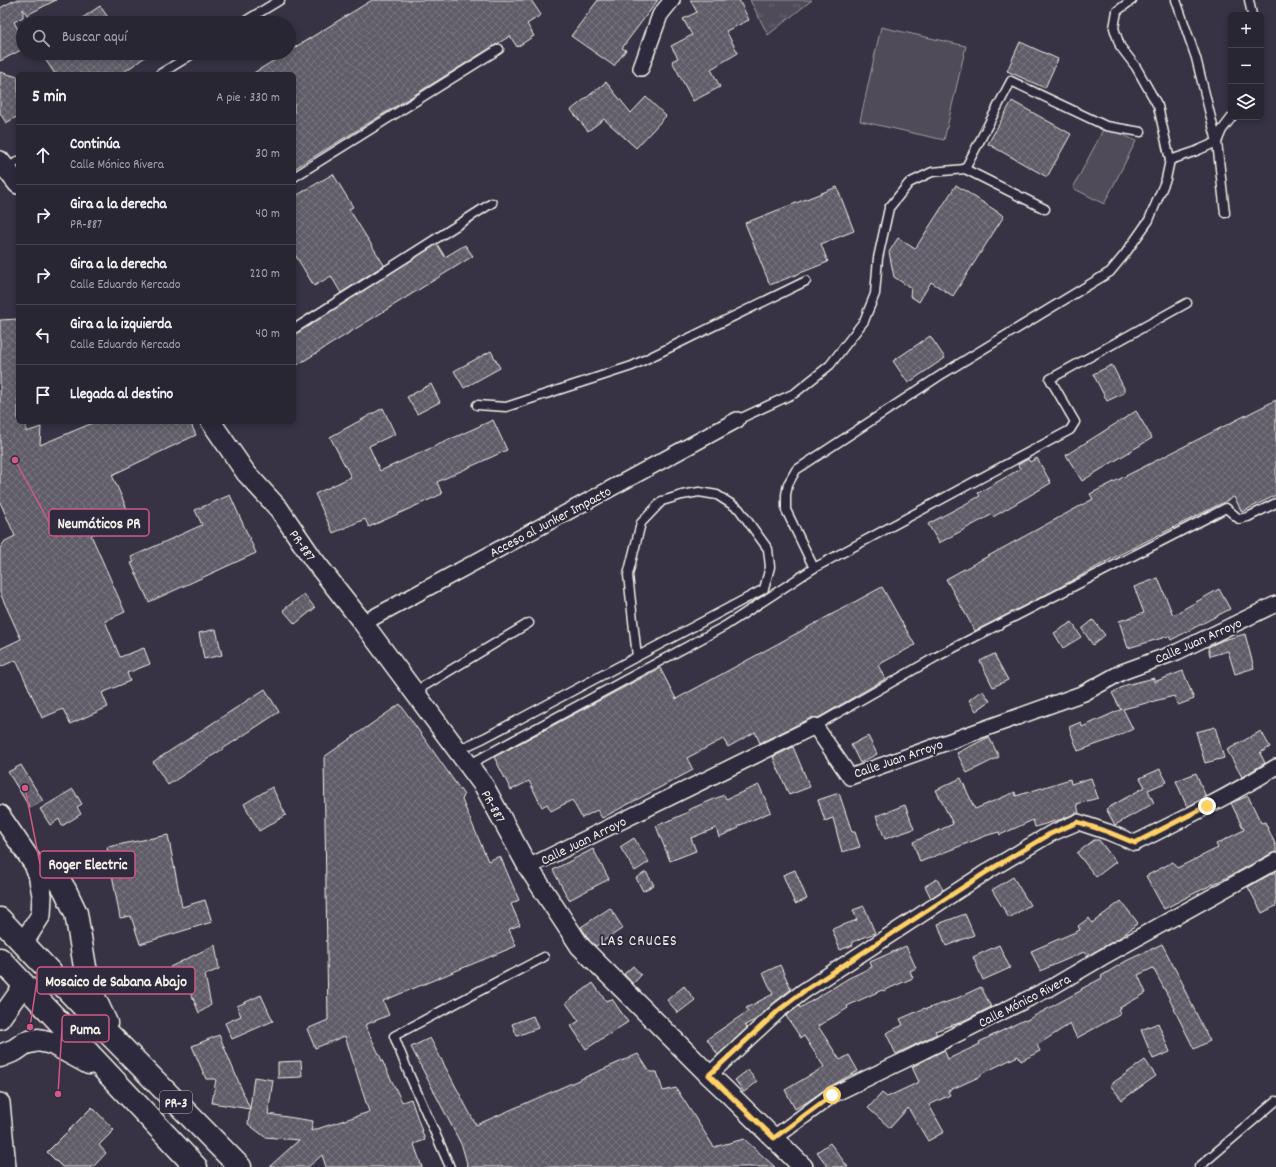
<!DOCTYPE html>
<html lang="es">
<meta charset="utf-8">
<style>
body{margin:0;font-family:Dekko,sans-serif;background:#35323f;color:#f1f3f6}
.controls{position:absolute;right:12px;top:12px;display:grid;overflow:hidden;border-radius:6px;box-shadow:0 2px 6px #0003}
.controls button{width:36px;height:36px;display:grid;place-items:center;padding:0;border:0;border-bottom:1px solid #45434e;background:#292633;color:#f1f3f6;font:20px sans-serif}
.stop{position:absolute;width:12px;height:12px;margin:-9px;border:3px solid #ffd166;border-radius:50%;background:#fff}
.stop.end{background:#ffd166;border-color:#fff;box-shadow:0 1px 4px #0008}
.list{margin:0;padding:0;list-style:none}
h2{display:flex;justify-content:space-between;align-items:center;height:52px;margin:0;padding:0 16px;font-size:17px}
h2 small{font-size:13px;font-weight:400;color:#a5a5ac}
.list li{display:grid;grid-template-columns:26px 1fr auto;gap:12px;align-items:center;box-sizing:border-box;height:60px;padding:0 16px;border-top:1px solid #45434e}
.list b{display:block;font-size:15px;white-space:nowrap}
.list p{margin:0;font-size:13px;white-space:nowrap;color:#a5a5ac}
.list em{font-size:13px;font-style:normal;color:#a5a5ac}
.icon{flex:none;width:22px;height:22px;fill:none;stroke:currentColor;stroke-width:2;stroke-linecap:round;stroke-linejoin:round}
.map{position:relative;flex:none;width:1276px;height:1167px;overflow:hidden}
.search{position:absolute;background:#292633;box-shadow:0 2px 6px #0003;left:16px;top:16px;width:280px;height:44px;display:flex;align-items:center;gap:10px;box-sizing:border-box;padding:0 14px;border-radius:22px;color:#a5a5ac;font-size:15px}
.panel{position:absolute;background:#292633;box-shadow:0 2px 6px #0003;left:16px;top:72px;width:280px;height:352px;border-radius:6px}
.map>svg:first-child{display:block}
</style>
<div class="map">
<svg width="1276" height="1167" viewBox="0 0 1276 1167">
<defs>
<pattern id="park-tufts" width="24" height="20" patternUnits="userSpaceOnUse"><rect width="24" height="20" fill="#504b59"/><path d="M3 7l-1-3M5 7V3M7 7l1-3M15 17l-1-3M17 17v-4M19 17l1-3" fill="none" stroke="#6a6571"/></pattern>
<pattern id="building-cross-hatch" width="8" height="8" patternUnits="userSpaceOnUse"><rect width="8" height="8" fill="#5f5c67"/><path d="M0 0l8 8M0 8l8-8" fill="none" stroke="#77747d"/></pattern>
</defs>
<rect width="100%" height="100%" fill="#373244"/>
<filter id="ink" filterUnits="userSpaceOnUse"><feTurbulence type="fractalNoise" baseFrequency=".025" numOctaves="2"/><feDisplacementMap in="SourceGraphic" scale="8" xChannelSelector="R" yChannelSelector="G"/><feConvolveMatrix kernelMatrix="1 2 1 2 8 2 1 2 1" color-interpolation-filters="sRGB"/></filter>
<g filter="url(#ink)">
<g fill="#504b59" stroke="#a29ea0">
<path d="M881,27L966,46L944,140L860,121Z"/>
<path d="M1105,126L1136,141L1104,204L1073,188Z"/>
</g>
<path fill="url(#park-tufts)" stroke="#a29ea0" d="M750,0H812L768,35Z"/>
<g fill="url(#building-cross-hatch)" stroke="#f4f1e8">
<path d="M15,0H56L27,15L23,9V17L14,22L23,39V49L0,61V8Z"/>
<path d="M372,0H531L541,15L527,24L534,36L517,47L510,36L294,169V74H252L286,53H289V51Z"/>
<path d="M598,0H658L622,48L626,50L614,66L571,36Z"/>
<path d="M690,0H739L749,20L726,31L738,53L711,69L720,87L693,101L672,61L678,58L671,46L692,35L683,19L697,12Z"/>
<path d="M100,6L112,23H75Z"/>
<path d="M1020,42L1058,59L1045,88L1007,71Z"/>
<path d="M54,53H151L121,74H55L45,59Z"/>
<path d="M0,72L18,77V116L6,123L0,113Z"/>
<path d="M606,82L631,113L646,97L666,116L636,148L604,119L588,131L571,110Z"/>
<path d="M1012,101L1071,134L1047,177L988,144Z"/>
<path d="M333,174L353,207L349,209L384,265L341,293L331,276L314,286L294,253V197Z"/>
<path d="M956,185L1004,216L953,296L931,282L919,302L910,296L911,288L894,277L889,252L898,238L915,249Z"/>
<path d="M837,187L854,231L821,244L828,262L770,285L745,223Z"/>
<path d="M437,244L445,257L465,245L473,256L294,367V334Z"/>
<path d="M18,319V422H26V432L41,427L40,445L95,422H190L196,435L112,475L131,518L91,535L125,612L105,621L120,657L144,648L150,664L127,673L130,681L102,693L108,707L70,724L63,709L42,718L16,660L0,667V649L21,639L0,593V548L5,541L15,536L0,502V320Z"/>
<path d="M930,336L945,358L908,383L893,361Z"/>
<path d="M491,351L500,368L464,388L454,371Z"/>
<path d="M1112,365L1124,388V393L1107,401L1093,374Z"/>
<path d="M431,384L440,402L417,414L407,397Z"/>
<path d="M1276,400V495L1242,512L1234,497L1113,558L1053,591L975,631L946,579L1093,499L1090,494Z"/>
<path d="M383,408L395,434L369,446L380,471L493,420L507,450L437,482L442,494L369,527L365,519L333,533L315,494L351,477L330,437Z"/>
<path d="M1136,411L1152,438L1082,481L1066,455Z"/>
<path d="M1037,458L1051,483L993,517L991,515L939,543L928,524L980,496L978,493L1020,469L1018,465L1028,459L1030,462Z"/>
<path d="M230,495L256,553L149,602L131,563L134,562L131,557L202,525L195,510Z"/>
<path d="M1158,578L1173,615L1219,589L1230,609L1171,640L1169,636L1128,648L1119,621L1144,613L1134,587Z"/>
<path d="M882,587L915,645L878,665L885,679L818,718H811L760,743L755,732L728,747L723,739L687,758L693,770L602,818L597,810L582,818L572,800L551,811L547,804L542,807L529,781L511,790L494,757L660,668L676,699Z"/>
<path d="M304,594L315,608L295,624L283,610Z"/>
<path d="M1093,620L1105,635L1093,645L1082,629Z"/>
<path d="M1072,622L1081,637L1063,648L1054,633Z"/>
<path d="M216,629L222,655L204,659L199,633Z"/>
<path d="M1245,634L1254,668L1235,674L1228,651L1210,656L1208,647L1223,640Z"/>
<path d="M994,654L1008,680L993,687L980,661Z"/>
<path d="M1183,671L1194,699L1178,705L1174,696L1123,709L1133,729L1109,740L1078,751L1069,727L1081,722L1082,727L1122,709L1121,710L1112,693L1126,685L1154,678V682Z"/>
<path d="M265,689L279,712L168,785L153,762Z"/>
<path d="M982,690L990,701L976,711L969,700Z"/>
<path d="M400,704L464,795L462,800L488,861L500,856L519,900L511,904L520,925L509,929L516,946L383,1001L389,1015L365,1025L402,1102L411,1099L425,1140L414,1144L422,1167H326L322,1155L308,1167H269L299,1140L265,1137L248,1124L254,1077L273,1080L268,1114L313,1121L311,1131L369,1112L345,1036L315,1048L307,1029L328,1020L324,757Z"/>
<path d="M1215,727L1224,758L1205,763L1196,732Z"/>
<path d="M1261,731L1270,747L1260,753L1265,763L1242,777L1227,750Z"/>
<path d="M868,736L877,754L860,763L851,745Z"/>
<path d="M989,737L999,757L967,773L957,753Z"/>
<path d="M793,747L810,787L789,795L773,757Z"/>
<path d="M21,765L43,801L30,808L8,772Z"/>
<path d="M1160,769L1167,782L1148,790L1154,803L1115,825L1106,809L1145,787L1140,778Z"/>
<path d="M1196,773L1206,797L1187,807L1176,781Z"/>
<path d="M961,778L975,809L1015,792L1016,796L1070,779L1071,784L1091,778L1098,798L1077,804L1079,813L1074,814L1062,819L1035,827L1033,820L1000,835L999,832L988,835L920,862L913,842L953,824L936,790Z"/>
<path d="M759,785L771,812L738,826L739,828L719,837L716,828L691,838L696,851L670,861L656,826L689,812L688,810L724,795L726,799Z"/>
<path d="M272,787L286,815L259,831L244,804Z"/>
<path d="M73,789L82,804L77,807L81,814L62,826L59,819L50,825L40,809Z"/>
<path d="M839,793L852,832H855L860,847L842,852L833,818L825,821L818,800Z"/>
<path d="M1248,796L1261,823L1265,822L1276,846V852L1272,853L1234,874L1191,895L1164,909L1146,876L1173,862L1177,868L1218,848L1216,844L1244,830L1231,803Z"/>
<path d="M905,805L914,829L885,839L876,816Z"/>
<path d="M168,835L182,907L205,900L212,922L140,944L131,916L120,918L107,847Z"/>
<path d="M634,838L649,862L635,871L620,847Z"/>
<path d="M1094,840H1099L1116,862L1096,877L1077,853Z"/>
<path d="M593,849L609,879L569,900L553,870Z"/>
<path d="M795,870L807,899L795,904L783,875Z"/>
<path d="M1276,871V906L1262,913L1248,887Z"/>
<path d="M646,872L654,885L643,891L636,878Z"/>
<path d="M1013,877L1030,905L1009,918L992,890Z"/>
<path d="M937,879L943,890L931,898L925,886Z"/>
<path d="M1121,901L1138,923L1121,937L1087,956L1084,952L1040,971L1031,951L1080,930L1078,926L1089,918L1092,923Z"/>
<path d="M864,906L875,933L852,942L853,945L840,950L832,929L857,920L853,910Z"/>
<path d="M610,908L623,928L596,946L590,941L581,927Z"/>
<path d="M965,914L974,935L946,946L938,924Z"/>
<path d="M1162,944L1184,986L1183,987L1210,1041L1194,1049L1174,1009H1175L1153,968L1138,975L1146,993L1118,1009L1121,1014L1077,1038L1070,1024L1037,1045L1040,1051L1021,1061L1018,1056L981,1074V1076L948,1091L950,1095L929,1105L944,1132L928,1141L908,1108L890,1128L868,1108L882,1093L887,1097L919,1082L912,1067L944,1050L948,1059L980,1044L979,1042L1024,1020L1025,1021L1082,990L1081,989L1102,978L1101,976L1126,961Z"/>
<path d="M215,945L219,969L205,975L211,1005L199,1013L187,983L178,986L170,967Z"/>
<path d="M999,945L1010,968L983,980L973,957Z"/>
<path d="M906,946L916,968L910,971L913,978L883,991L882,990L847,1006L848,1008L818,1026L840,1060L849,1055L858,1071L827,1088L807,1102L795,1109L785,1090L824,1067L804,1036L801,1038L786,1016L799,1006L800,1008L849,978L872,967L870,962Z"/>
<path d="M780,965L791,989L774,1003L755,1020L745,1025L747,1028L718,1055L707,1039L748,1011L746,1008L773,994L763,973Z"/>
<path d="M633,966L641,975L633,984L624,974Z"/>
<path d="M593,983L606,1001L612,999L628,1022L586,1049L571,1026L579,1021L566,1003Z"/>
<path d="M684,986L695,1000L678,1013L667,1000Z"/>
<path d="M981,987L991,1007L959,1023L935,1031L937,1034L896,1054L886,1033L903,1025L900,1019L925,1008L926,1009L953,1000Z"/>
<path d="M261,995L273,1021L232,1039L225,1023L241,1016L237,1006Z"/>
<path d="M533,1016L538,1028L517,1036L512,1024Z"/>
<path d="M1158,1023L1170,1052L1153,1059L1141,1030Z"/>
<path d="M219,1035L250,1109L212,1103L216,1079H206L192,1046Z"/>
<path d="M430,1038L476,1125L638,1054L650,1072H657L663,1091L676,1088L714,1147L744,1139L775,1167H468L462,1146L411,1047Z"/>
<path d="M1145,1060L1156,1076L1122,1100L1110,1085Z"/>
<path d="M301,1061L302,1077L278,1078V1062Z"/>
<path d="M748,1070L757,1082L744,1092L735,1080Z"/>
<path d="M92,1107L114,1130L99,1145L106,1153L93,1167H62L47,1152Z"/>
<path d="M830,1143L848,1167H828L817,1152Z"/>
</g>
<g fill="none" stroke-linecap="round" stroke-linejoin="round">
<defs>
<g id="service">
<path d="M1176,0L1196,58L1217,142L1225,213"/>
<path d="M1249,0L1252,15"/>
<path d="M242,23L280,0"/>
<path d="M160,74L194,53"/>
<path d="M1170,160L1194,152L1217,142L1222,130L1232,117"/>
<path d="M6,169L18,161"/>
<path d="M965,169L1011,81L1106,126L1141,132"/>
<path d="M294,177L499,49"/>
<path d="M294,329L492,203"/>
<path d="M477,405L506,407L632,366L806,281"/>
<path d="M737,420L795,393L830,365L864,321L875,294L878,258L889,208L909,183L932,172L965,169L1045,209"/>
<path d="M814,568L786,510V495L788,484L796,470L944,373L1110,272L1125,254L1149,220L1166,179L1170,160L1158,106L1136,67L1120,46L1114,28L1117,11L1132,0"/>
<path d="M414,692L529,623"/>
<path d="M815,726L936,657L1226,508L1239,519L1248,517L1276,503"/>
<path d="M458,750L484,738L764,589L770,567L768,549L739,509L717,495L699,492L682,495L662,501L641,523L628,575L637,657"/>
<path d="M468,765L725,626L814,568L1070,430L1075,422L1050,379L1187,303"/>
<path d="M450,1167L409,1074L394,1036L544,957"/>
<path d="M1199,1167L1276,1101"/>
</g>
<g id="minor">
<path d="M641,68L660,15L672,0"/>
<path d="M363,623L737,420"/>
<path d="M528,867L815,726L850,777L1084,693L1122,672L1177,652L1276,604"/>
<path d="M709,1075L779,1010L804,991L988,871L1050,834L1078,822L1108,832L1135,843C1183,819 1231,795 1276,767"/>
<path d="M774,1138L832,1095L903,1061L1052,987L1103,957L1276,861"/>
</g>
<g id="tertiary">
<path d="M0,161L18,184"/>
<path d="M211,422L246,473L279,509L313,559L363,623L484,786L528,867L580,946L709,1075L726,1091L803,1167"/>
<path d="M0,815L37,869L42,895L41,915L23,943"/>
<path d="M0,1019L24,985"/>
<path d="M0,1103L6,1167"/>
</g>
<g id="trunk">
<path d="M37,869L57,877L65,890L76,913L85,967L93,995L106,1023"/>
<path d="M0,919L112,1037L240,1167"/>
<path d="M0,959L196,1167"/>
<path d="M0,1056L15,1050L25,1043L38,1040L52,1043L89,1063"/>
</g>
</defs>
<use href="#service" stroke="#f4f1e8" stroke-width="11"/>
<use href="#minor" stroke="#f4f1e8" stroke-width="18"/>
<use href="#tertiary" stroke="#f4f1e8" stroke-width="22"/>
<use href="#trunk" stroke="#f4f1e8" stroke-width="25"/>
<use href="#service" stroke="#2f2a3d" stroke-width="8"/>
<use href="#minor" stroke="#2f2a3d" stroke-width="15"/>
<use href="#tertiary" stroke="#2f2a3d" stroke-width="19"/>
<use href="#trunk" stroke="#2f2a3d" stroke-width="22"/>
</g>
</g>
<g fill="none" stroke-linecap="round" stroke-linejoin="round" filter="url(#ink)">
<path stroke="#ffd166" stroke-width="5" d="M832,1095L774,1138L709,1075L779,1010L804,991L988,871L1050,834L1078,822L1108,832L1135,843L1207,806"/>
</g>
<g text-anchor="middle" stroke-width="4" stroke-linejoin="round" paint-order="stroke">
<rect fill="#2f2a3d" stroke="#b9b5b5" stroke-width="1" x="160" y="1091" width="32" height="22" rx="3"/>
<g font-size="13" font-weight="bold" fill="#f4f1e8">
<text x="176" y="1107">PR-3</text>
</g>
<g font-size="14" fill="#f4f1e8" stroke="#2f2a3d">
<text transform="translate(550 521) rotate(-28)" y="5">Acceso al Junker Impacto</text>
<text transform="translate(303 545) rotate(55)" y="5">PR-887</text>
<text transform="translate(1198 640) rotate(-24)" y="5">Calle Juan Arroyo</text>
<text transform="translate(898 758) rotate(-19)" y="5">Calle Juan Arroyo</text>
<text transform="translate(494 806) rotate(61)" y="5">PR-887</text>
<text transform="translate(583 840) rotate(-26)" y="5">Calle Juan Arroyo</text>
<text transform="translate(1024 1000) rotate(-27)" y="5">Calle Mónico Rivera</text>
</g>
<g font-size="15" letter-spacing="1" fill="#f4f1e8" stroke="#2f2a3d">
<text x="639" y="945">LAS CRUCES</text>
</g>
</g>
<path fill="none" stroke="#d15985" stroke-width="1.5" d="M15 460L49 522M25 788L40 864M30 1027L37 980M58 1094L62 1028"/>
<g fill="#d15985" stroke="#2f2a3d" stroke-width="1.5">
<circle cx="15" cy="460" r="4"/>
<circle cx="25" cy="788" r="4"/>
<circle cx="30" cy="1027" r="4"/>
<circle cx="58" cy="1094" r="4"/>
</g>
<g fill="#2f2a3d" stroke="#d15985" stroke-width="1.5">
<rect x="49" y="509" width="100" height="27" rx="4"/>
<rect x="40" y="851" width="95" height="27" rx="4"/>
<rect x="37" y="967" width="158" height="27" rx="4"/>
<rect x="62" y="1015" width="47" height="27" rx="4"/>
</g>
<g font-size="15" text-anchor="middle" font-weight="bold" fill="#f4f1e8">
<text x="99" y="528">Neumáticos PR</text>
<text x="88" y="869">Roger Electric</text>
<text x="116" y="986">Mosaico de Sabana Abajo</text>
<text x="85" y="1034">Puma</text>
</g>
</svg>
<div class="controls">
<button>+</button>
<button>−</button>
<button><svg class="icon" aria-label="layers" viewBox="0 0 24 24"><path d="M12 4l9 5-9 5-9-5zM3 14l9 5 9-5"/></svg></button>
</div>
<div class="stop" style="left:832px;top:1095px"></div>
<div class="stop end" style="left:1207px;top:806px"></div>
<div class="search"><svg class="icon" aria-label="search" viewBox="0 0 24 24"><circle cx="10" cy="10" r="6"/><path d="M15 15l6 6"/></svg>Buscar aquí</div>
<section class="panel">
<h2>5 min<small>A pie · 330 m</small></h2>
<ul class="list">
<li><svg class="icon" aria-label="ahead" viewBox="0 0 24 24"><path d="M12 20V5M6 11l6-6 6 6"/></svg><div><b>Continúa</b><p>Calle Mónico Rivera</p></div><em>30 m</em></li>
<li><svg class="icon" aria-label="right" viewBox="0 0 24 24"><path d="M7 20v-9h11M14 6l5 5-5 5"/></svg><div><b>Gira a la derecha</b><p>PR-887</p></div><em>40 m</em></li>
<li><svg class="icon" aria-label="right" viewBox="0 0 24 24"><path d="M7 20v-9h11M14 6l5 5-5 5"/></svg><div><b>Gira a la derecha</b><p>Calle Eduardo Kercado</p></div><em>220 m</em></li>
<li><svg class="icon" aria-label="left" viewBox="0 0 24 24"><path d="M17 20v-9H6M10 6l-5 5 5 5"/></svg><div><b>Gira a la izquierda</b><p>Calle Eduardo Kercado</p></div><em>40 m</em></li>
<li><svg class="icon" aria-label="arrive" viewBox="0 0 24 24"><path d="M6 21V4h12l-3 4 3 4H6"/></svg><div><b>Llegada al destino</b></div></li>
</ul>
</section>
</div>
